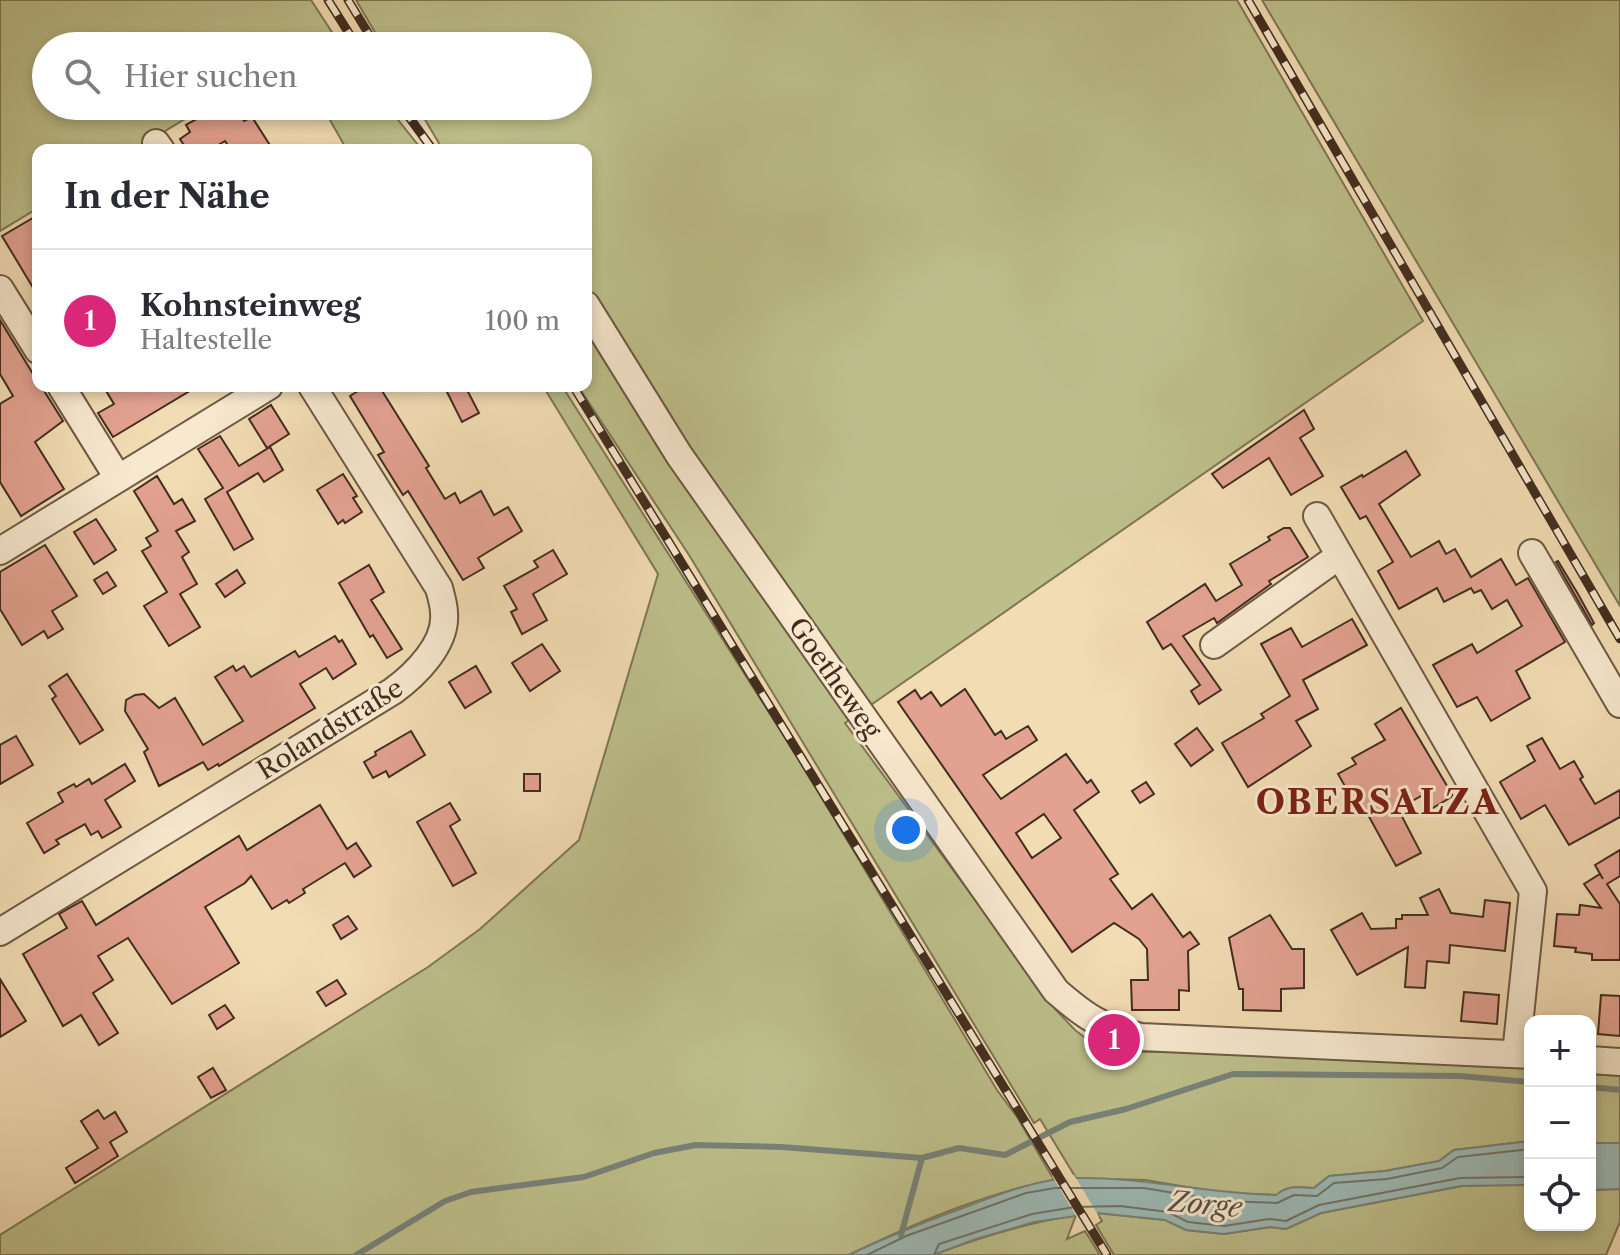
<!DOCTYPE html>
<html lang="de">
<meta charset="utf-8">
<style>
body{margin:0;font-family:"Libre Caslon Text",serif;background:#f2f2f3;color:#2b2b33}
.controls{position:absolute;right:24px;bottom:24px;display:grid;overflow:hidden;border-radius:16px;box-shadow:0 4px 12px #0003}
.controls button{width:72px;height:72px;display:grid;place-items:center;padding:0;border:0;border-bottom:2px solid #e1e1e2;background:#fff;color:#2b2b33;font:40px sans-serif}
.you{position:absolute;left:906px;top:830px;width:28px;height:28px;margin:-20px;border:6px solid #fff;border-radius:50%;background:#1a73e8;box-shadow:0 0 0 12px #1a73e833}
.badge{display:grid;place-items:center;width:52px;height:52px;border-radius:50%;background:#db2777;color:#fff;font-size:26px;font-weight:700}
.pin{position:absolute;translate:-50% -50%;border:4px solid #fff;box-shadow:0 2px 8px #0006}
.list{margin:0;padding:0;list-style:none}
h2{display:flex;justify-content:space-between;align-items:center;height:104px;margin:0;padding:0 32px;font-size:34px}
h2 small{font-size:26px;font-weight:400;color:#7c7c81}
.list li{display:grid;grid-template-columns:52px 1fr auto;gap:24px;align-items:center;box-sizing:border-box;height:144px;padding:0 32px;border-top:2px solid #e1e1e2}
.list b{display:block;font-size:30px;white-space:nowrap}
.list p{margin:0;font-size:26px;white-space:nowrap;color:#7c7c81}
.list em{font-size:26px;font-style:normal;color:#7c7c81}
.icon{flex:none;width:44px;height:44px;fill:none;stroke:currentColor;stroke-width:2;stroke-linecap:round;stroke-linejoin:round}
.map{position:relative;flex:none;width:1620px;height:1255px;overflow:hidden}
.search{position:absolute;background:#fff;box-shadow:0 4px 12px #0003;left:32px;top:32px;width:560px;height:88px;display:flex;align-items:center;gap:20px;box-sizing:border-box;padding:0 28px;border-radius:44px;color:#7c7c81;font-size:30px}
.panel{position:absolute;background:#fff;box-shadow:0 4px 12px #0003;left:32px;top:144px;width:560px;height:248px;border-radius:16px}
.map>svg:first-child{display:block}
</style>
<div class="map">
<svg width="1620" height="1255" viewBox="0 0 1620 1255">
<rect width="100%" height="100%" fill="#f2dcb4"/>
<filter id="stains"><feTurbulence type="fractalNoise" baseFrequency=".0025" numOctaves="4"/><feColorMatrix values="0 0 0 0 .2 0 0 0 0 .09 0 0 0 0 .02 0 0 0 .5 -.17"/></filter>
<radialGradient id="worn" r=".72"><stop offset=".6" stop-color="#630" stop-opacity="0"/><stop offset="1" stop-color="#630" stop-opacity=".3"/></radialGradient>
<g fill="#bdbf8b" stroke="#7f7655" stroke-width="2">
<path d="M0,0H311L341,46H46V106H206L134,150H38V208L0,231Z"/>
<path d="M356,0H1237L1423,321L845,723L1056,1010L1075,1030L1104,1052L1255,1051L1530,1067V1141L1454,1150L1439,1161L1385,1171L1329,1176L1314,1188C1299,1187 1288,1185 1277,1195L1223,1193L1145,1180L1076,1178L1040,1119L1034,1123L689,555L578,386H586V150H443L417,106H578V46H383Z"/>
<path d="M1262,0H1620V606Z"/>
<path d="M322,106H387L422,150H347Z"/>
<path d="M543,386H562L796,755L997,1090L1017,1117L1054,1180C985,1193 913,1224 849,1255H0V1235L428,967L480,929L579,840L658,574Z"/>
<path d="M1590,1071L1620,1073V1143H1590Z"/>
<path d="M1520,1184L1530,1185V1225H1590V1190L1620,1189V1222L1606,1255H1114L1096,1225L1102,1221L1097,1213L1166,1220L1186,1230L1224,1234L1270,1227L1286,1229L1321,1213L1462,1186Z"/>
<path d="M1076,1215L1067,1239L1085,1231L1100,1255H933C980,1237 1026,1223 1076,1215Z"/>
</g>
<g fill="#9dbab6" stroke="#78827a" stroke-width="2">
<path d="M1530,1141V1185L1461,1186L1321,1213L1286,1229L1270,1227L1224,1234L1186,1230L1165,1220L1097,1213L1034,1222L976,1239L933,1255H849C888,1236 927,1221 968,1206C1003,1193 1037,1179 1075,1178C1143,1177 1209,1194 1276,1195C1288,1185 1299,1187 1314,1188L1329,1176L1385,1171L1439,1161L1454,1150Z"/>
<path d="M1590,1143H1620V1189L1590,1190Z"/>
</g>
<path fill="#f2dcb4" d="M1074,1175L1097,1213L1099,1217L1078,1219L1052,1176Z"/>
<g fill="none" stroke-linecap="round" stroke-linejoin="round">
<g stroke="#6f746a" stroke-width="2">
<path d="M867,1255L906,1236L1026,1193L1055,1188H1144L1222,1201L1277,1203L1294,1195L1317,1196L1334,1183L1387,1179L1442,1168L1458,1157L1530,1149"/>
<path d="M934,1255L939,1244L1032,1214L1075,1207L1120,1206L1168,1212L1188,1222L1224,1226L1269,1219L1286,1221L1319,1205L1460,1178L1530,1177"/>
</g>
<g stroke="#78827a" stroke-width="6">
<path d="M1590,1087L1620,1090"/>
<path d="M901,1235L922,1158"/>
<path d="M356,1255L445,1201L471,1192L584,1177L654,1153L696,1145L782,1147L922,1158L959,1148L1005,1155L1070,1122L1126,1109L1233,1074L1460,1076L1530,1082"/>
</g>
</g>
<g fill="#e3a291" stroke="#412d1f" stroke-width="2" fill-rule="evenodd">
<path d="M220,106H236L244,121L252,117L273,150H231L225,141L210,150H187L180,139L190,132L186,125Z"/>
<path d="M38,215V296L2,236Z"/>
<path d="M0,320L38,382V386H41L63,421L35,442L64,489L21,516L0,482V404L13,396L0,374Z"/>
<path d="M103,386H198L113,437L98,413L114,404Z"/>
<path d="M366,386H379L429,466L426,468L445,499L455,493L460,503L481,491L494,515L508,507L522,531L478,558L484,568L463,580L408,491L403,495L378,455L384,452L350,396Z"/>
<path d="M444,386H465L479,413L462,422Z"/>
<path d="M271,405L289,434L267,448L249,419Z"/>
<path d="M1304,410L1314,429L1300,438L1323,476L1291,495L1269,458L1223,488L1212,474Z"/>
<path d="M220,436L239,466L270,447L283,470L264,482L258,473L227,492L253,539L234,550L205,499L223,488L198,449Z"/>
<path d="M1406,451L1420,475L1379,504L1411,557L1439,541L1446,554L1455,549L1471,577L1501,559L1516,585L1528,578L1565,642L1516,671L1530,698L1491,721L1477,697L1457,707L1433,665L1472,644L1477,653L1522,626L1507,600L1492,609L1481,590L1474,593L1471,588L1444,602L1437,588L1399,609L1378,571L1393,562L1366,516L1360,519L1341,487L1362,475L1363,477Z"/>
<path d="M343,474L357,496L353,498L362,512L345,523L343,520L338,524L317,490Z"/>
<path d="M157,476L174,504L182,499L195,521L176,531L189,552L182,557L197,584L180,594L200,627L169,646L144,606L167,592L142,551L151,546L146,538L158,531L134,491Z"/>
<path d="M96,519L116,550L94,564L74,532Z"/>
<path d="M1284,528H1290L1308,557L1269,581L1271,584L1217,623L1214,618L1183,636L1221,690L1199,704L1191,691L1200,685L1171,644L1163,649L1147,622L1205,584L1216,601L1242,585L1230,564L1270,540L1268,537Z"/>
<path d="M45,545L77,596L52,611L63,629L48,638L44,631L22,645L0,609V572Z"/>
<path d="M553,550L567,574L533,594L547,620L522,634L511,612L517,609L504,586L538,567L534,561Z"/>
<path d="M1558,561L1578,594L1594,623L1592,625L1556,562Z"/>
<path d="M369,565L384,592L371,600L402,649L387,658L373,635L370,637L339,583Z"/>
<path d="M237,570L245,583L225,597L216,584Z"/>
<path d="M107,572L116,586L103,594L94,580Z"/>
<path d="M1352,619L1367,645L1303,680L1318,709L1296,721L1311,746L1248,787L1222,743L1264,718L1261,714L1290,696L1261,644L1291,628L1302,647Z"/>
<path d="M335,636L339,642L342,640L356,664L333,679L326,668L300,684L315,708L219,766L218,764L208,770L203,762L159,786L144,752L148,749L125,711L126,700L135,695L144,694L159,708L175,698L203,745L243,721L215,677L233,666L236,671L244,666L251,677L295,651L299,657Z"/>
<path d="M542,644L560,671L530,691L512,663Z"/>
<path d="M476,666L491,692L465,708L449,682Z"/>
<path d="M67,674L103,730L80,744L52,699L56,696L49,686Z"/>
<path d="M965,689L995,735L1001,731L1006,739L1028,726L1037,740L983,775L1001,799L1066,754L1087,783L1091,780L1099,792L1074,810L1118,874L1110,879L1132,909L1152,894L1183,937L1190,932L1199,944L1188,951L1189,991L1179,990V1010H1132L1131,980H1148L1147,949L1139,939L1114,923L1072,952L898,702L915,690L921,699L931,692L941,706ZM1044,814L1061,838L1032,858L1016,833Z"/>
<path d="M1401,708L1453,796L1431,809L1423,795L1398,809L1421,853L1396,866L1367,813L1362,816L1338,774L1356,764L1352,758L1385,740L1375,724Z"/>
<path d="M1197,728L1213,750L1191,766L1175,744Z"/>
<path d="M411,731L425,755L389,777L386,771L373,778L364,762L376,755L375,752Z"/>
<path d="M16,736L33,765L0,784V745Z"/>
<path d="M1542,738L1560,769L1574,761L1583,777L1580,779L1595,804L1620,790V817L1569,845L1545,805L1521,819L1500,782L1535,761L1527,746Z"/>
<path d="M125,764L135,781L105,800L121,827L102,838L98,831L91,835L85,824L56,840L59,844L44,853L27,823L63,802L58,793L74,784L76,787L89,779L92,784Z"/>
<rect x="524" y="774" width="16" height="17"/>
<path d="M1146,782L1154,794L1140,803L1132,791Z"/>
<path d="M450,803L460,820L450,826L476,873L453,886L417,822Z"/>
<path d="M320,805L347,849L356,843L371,866L354,877L345,863L303,889L305,893L289,903L287,900L272,909L251,876L245,883L205,907L239,963L172,1004L128,938L98,956L113,980L93,993L118,1033L99,1045L81,1015L63,1026L23,954L67,928L59,914L82,901L96,925L239,836L247,850Z"/>
<path d="M1620,850V876L1607,884L1620,904V960H1592V954L1575,952L1576,948L1554,946L1557,914L1579,915L1580,905L1601,908L1584,884L1600,874L1603,879L1595,865Z"/>
<path d="M1439,889L1451,913L1483,917L1485,900L1510,903L1505,951L1450,945L1449,963L1427,961L1425,988L1405,987L1408,947L1357,975L1331,930L1362,913L1371,929L1396,928V919H1402V915H1428L1420,898Z"/>
<path d="M1270,915L1292,949H1304V988L1281,989V1011L1243,1010V989H1239L1229,938Z"/>
<path d="M348,916L357,929L341,939L333,925Z"/>
<path d="M0,979L26,1021L0,1037Z"/>
<path d="M337,980L346,994L326,1006L317,992Z"/>
<path d="M1464,992L1499,995L1497,1024L1461,1021Z"/>
<path d="M1601,995L1620,996V1036L1598,1034Z"/>
<path d="M225,1005L234,1018L217,1029L209,1015Z"/>
<path d="M213,1068L226,1090L211,1098L198,1077Z"/>
<path d="M98,1110L104,1119L115,1112L127,1132L110,1142L118,1156L75,1183L66,1168L98,1148L81,1121Z"/>
</g>
<g fill="none" stroke-linecap="round" stroke-linejoin="round">
<defs>
<g id="minor">
<path d="M156,143L161,150"/>
<path d="M0,289L38,350"/>
<path d="M586,305L679,455L1056,991C1087,1018 1101,1027 1141,1037L1530,1055"/>
<path d="M61,386L118,478"/>
<path d="M1317,516L1533,891L1516,1054"/>
<path d="M0,551L269,386"/>
<path d="M1532,553L1620,704"/>
<path d="M1214,645L1339,556"/>
<path d="M0,932L393,691C415,675 447,644 444,613C444,605 441,596 439,588L312,386"/>
<path d="M1590,1060L1620,1062"/>
</g>
</defs>
<use href="#minor" stroke="#6d5944" stroke-width="30"/>
<use href="#minor" stroke="#f7e8ce" stroke-width="26"/>
<defs>
<g id="rail">
<path d="M328,0L357,46"/>
<path d="M348,0L376,46"/>
<path d="M1248,0L1620,639"/>
<path d="M401,106L433,150"/>
<path d="M573,386L1107,1255"/>
</g>
</defs>
<use href="#rail" stroke="#412d1f" stroke-width="9"/>
<use href="#rail" stroke="#f7e8ce" stroke-width="6" stroke-dasharray="18" stroke-linecap="butt"/>
</g>
<g text-anchor="middle" stroke-width="6" stroke-linejoin="round" paint-order="stroke">
<g font-size="26" fill="#412d1f" stroke="#f7e8ce">
<text transform="translate(835 678) rotate(55)" y="9">Goetheweg</text>
<text transform="translate(330 729) rotate(-32)" y="9">Rolandstraße</text>
</g>
<g font-size="28" font-style="italic" fill="#585045" stroke="#f7e8ce">
<text transform="translate(1205 1204) rotate(5)" y="10">Zorge</text>
</g>
<g font-size="34" font-weight="bold" letter-spacing="2" fill="#7a1f14" stroke="#f7e8ce">
<text x="1378" y="814">OBERSALZA</text>
</g>
</g>
<rect width="100%" height="100%" filter="url(#stains)"/>
<rect width="100%" height="100%" fill="url(#worn)"/>
</svg>
<div class="controls">
<button>+</button>
<button>−</button>
<button><svg class="icon" aria-label="locate" viewBox="0 0 24 24"><circle cx="12" cy="12" r="6"/><path d="M12 2v4M12 18v4M2 12h4M18 12h4"/></svg></button>
</div>
<div class="you"></div>
<div class="pin badge" style="left:1114px;top:1040px">1</div>
<div class="search"><svg class="icon" aria-label="search" viewBox="0 0 24 24"><circle cx="10" cy="10" r="6"/><path d="M15 15l6 6"/></svg>Hier suchen</div>
<section class="panel">
<h2>In der Nähe<small></small></h2>
<ul class="list">
<li><span class="badge">1</span><div><b>Kohnsteinweg</b><p>Haltestelle</p></div><em>100 m</em></li>
</ul>
</section>
</div>
